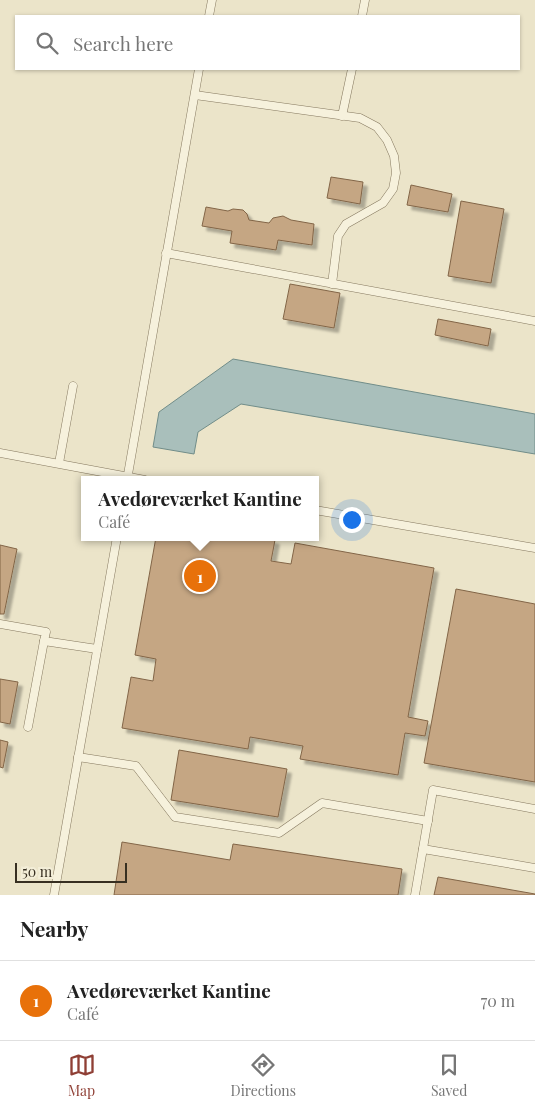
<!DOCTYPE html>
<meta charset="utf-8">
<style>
body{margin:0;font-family:"Playfair Display",serif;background:#f6f6f6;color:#222}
.scale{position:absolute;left:15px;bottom:12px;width:112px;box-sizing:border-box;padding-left:5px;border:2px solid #372f21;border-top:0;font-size:14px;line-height:18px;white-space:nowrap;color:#372f21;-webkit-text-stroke:4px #f3eed8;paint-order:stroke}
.you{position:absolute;left:351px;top:519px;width:18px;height:18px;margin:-12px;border:4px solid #fff;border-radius:50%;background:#1a73e8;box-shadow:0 0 0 8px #1a73e833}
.badge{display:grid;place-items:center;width:32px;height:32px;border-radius:50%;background:#8f3f35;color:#fff;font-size:16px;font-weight:700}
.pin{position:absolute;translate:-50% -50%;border:2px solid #fff;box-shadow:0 1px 5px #0006}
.popup{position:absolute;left:81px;top:476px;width:238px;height:65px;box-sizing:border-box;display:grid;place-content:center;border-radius:0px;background:#fff;filter:drop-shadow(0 1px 4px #0005);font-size:16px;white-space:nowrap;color:#767676}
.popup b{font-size:19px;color:#222}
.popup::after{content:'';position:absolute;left:50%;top:100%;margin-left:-10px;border:10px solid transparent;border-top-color:#fff}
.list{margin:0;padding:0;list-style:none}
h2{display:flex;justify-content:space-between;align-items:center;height:65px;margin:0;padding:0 20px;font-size:21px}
h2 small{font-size:16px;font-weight:400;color:#767676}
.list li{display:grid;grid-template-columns:32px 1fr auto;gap:15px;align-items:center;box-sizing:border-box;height:80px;padding:0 20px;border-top:1px solid #e0e0e0}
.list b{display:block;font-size:19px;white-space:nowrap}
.list p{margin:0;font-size:16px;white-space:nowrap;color:#767676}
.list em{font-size:16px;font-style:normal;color:#767676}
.icon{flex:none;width:28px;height:28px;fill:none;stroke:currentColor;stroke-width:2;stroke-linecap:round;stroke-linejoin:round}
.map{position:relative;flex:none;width:535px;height:895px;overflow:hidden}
.search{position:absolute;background:#fff;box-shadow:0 1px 4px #0004;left:15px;right:15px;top:15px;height:55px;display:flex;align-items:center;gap:12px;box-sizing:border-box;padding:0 18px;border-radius:0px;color:#767676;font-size:19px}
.sheet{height:145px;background:#fff}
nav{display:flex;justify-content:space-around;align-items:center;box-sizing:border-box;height:70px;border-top:1px solid #e0e0e0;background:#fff;font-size:14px;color:#767676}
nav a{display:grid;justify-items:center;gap:2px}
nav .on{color:#8f3f35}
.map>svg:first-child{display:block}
</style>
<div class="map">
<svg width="535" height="895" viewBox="0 0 535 895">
<defs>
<filter id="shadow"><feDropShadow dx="4.5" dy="4.5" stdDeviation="1" flood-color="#0004"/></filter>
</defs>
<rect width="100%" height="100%" fill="#ebe4c9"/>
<path fill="#a9bfbb" stroke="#718d89" d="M233,359L535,414V454L241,404L198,432L194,454L153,447L159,412Z"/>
<g fill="#c5a683" stroke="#826547" filter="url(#shadow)">
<path d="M331,177L363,182L360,204L327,198Z"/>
<path d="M411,185L452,194L448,212L407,205Z"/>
<path d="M461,201L504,209L491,283L448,276Z"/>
<path d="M206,207L228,211L233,209L243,210L247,214L249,220L269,223L273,218L283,216L291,220L314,224L312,245L278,240L276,250L230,243L232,231L202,226Z"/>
<path d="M290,284L340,293L334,328L283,319Z"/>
<path d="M438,319L491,329L488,346L435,335Z"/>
<path d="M156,537H261L275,540L271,561L291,564L295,543L434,568L408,717L428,721L425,736L405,733L398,775L300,759L303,746L250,737L248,749L122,728L131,677L153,681L156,659L135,655Z"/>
<path d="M0,545L17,549L4,614H0Z"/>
<path d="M456,589L535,604V782L424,763Z"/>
<path d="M0,679L18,682L10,724L0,722Z"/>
<path d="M0,740L8,742L3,768L0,767Z"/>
<path d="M179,750L287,769L278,817L171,800Z"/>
<path d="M122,842L230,860L233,844L402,869L398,895H114Z"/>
<path d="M438,877L535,894V895H434Z"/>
</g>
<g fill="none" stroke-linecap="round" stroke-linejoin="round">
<defs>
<g id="lane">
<path d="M209,16L212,0"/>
<path d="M362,16L365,0"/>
<path d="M195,95L360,118L377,127L387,140L394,156L396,173L393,189L383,203L346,224L338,236L332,284"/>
<path d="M342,116L352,69"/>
<path d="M166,253L535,321"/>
<path d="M0,453L145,480"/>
<path d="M59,463L73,386"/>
<path d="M127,480L199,69"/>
<path d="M315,510L535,548"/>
<path d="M0,624L46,632L44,641L97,649"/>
<path d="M28,727L44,641"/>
<path d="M78,757L136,766L175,817L279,833L322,803L428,821"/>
<path d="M423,849L535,868"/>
<path d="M54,895L117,537"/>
<path d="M415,895L433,790L535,809"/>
</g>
</defs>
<use href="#lane" stroke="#85785f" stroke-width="9"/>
<use href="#lane" stroke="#f6f1dc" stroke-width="8"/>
</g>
</svg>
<div class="scale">50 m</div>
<div class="you"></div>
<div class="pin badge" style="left:200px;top:576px;background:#e8710a">1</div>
<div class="popup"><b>Avedøreværket Kantine</b>Café</div>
<div class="search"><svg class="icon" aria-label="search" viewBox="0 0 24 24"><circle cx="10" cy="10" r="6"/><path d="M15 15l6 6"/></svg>Search here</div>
</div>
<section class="sheet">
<h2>Nearby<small></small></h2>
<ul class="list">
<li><span class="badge" style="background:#e8710a">1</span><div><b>Avedøreværket Kantine</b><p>Café</p></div><em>70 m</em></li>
</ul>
</section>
<nav>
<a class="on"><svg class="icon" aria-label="map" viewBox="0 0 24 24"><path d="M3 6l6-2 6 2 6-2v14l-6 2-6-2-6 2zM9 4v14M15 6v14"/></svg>Map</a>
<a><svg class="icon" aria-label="directions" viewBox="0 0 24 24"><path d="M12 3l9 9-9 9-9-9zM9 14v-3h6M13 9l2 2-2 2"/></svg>Directions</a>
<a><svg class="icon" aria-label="saved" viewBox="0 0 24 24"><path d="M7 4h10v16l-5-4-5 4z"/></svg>Saved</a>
</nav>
